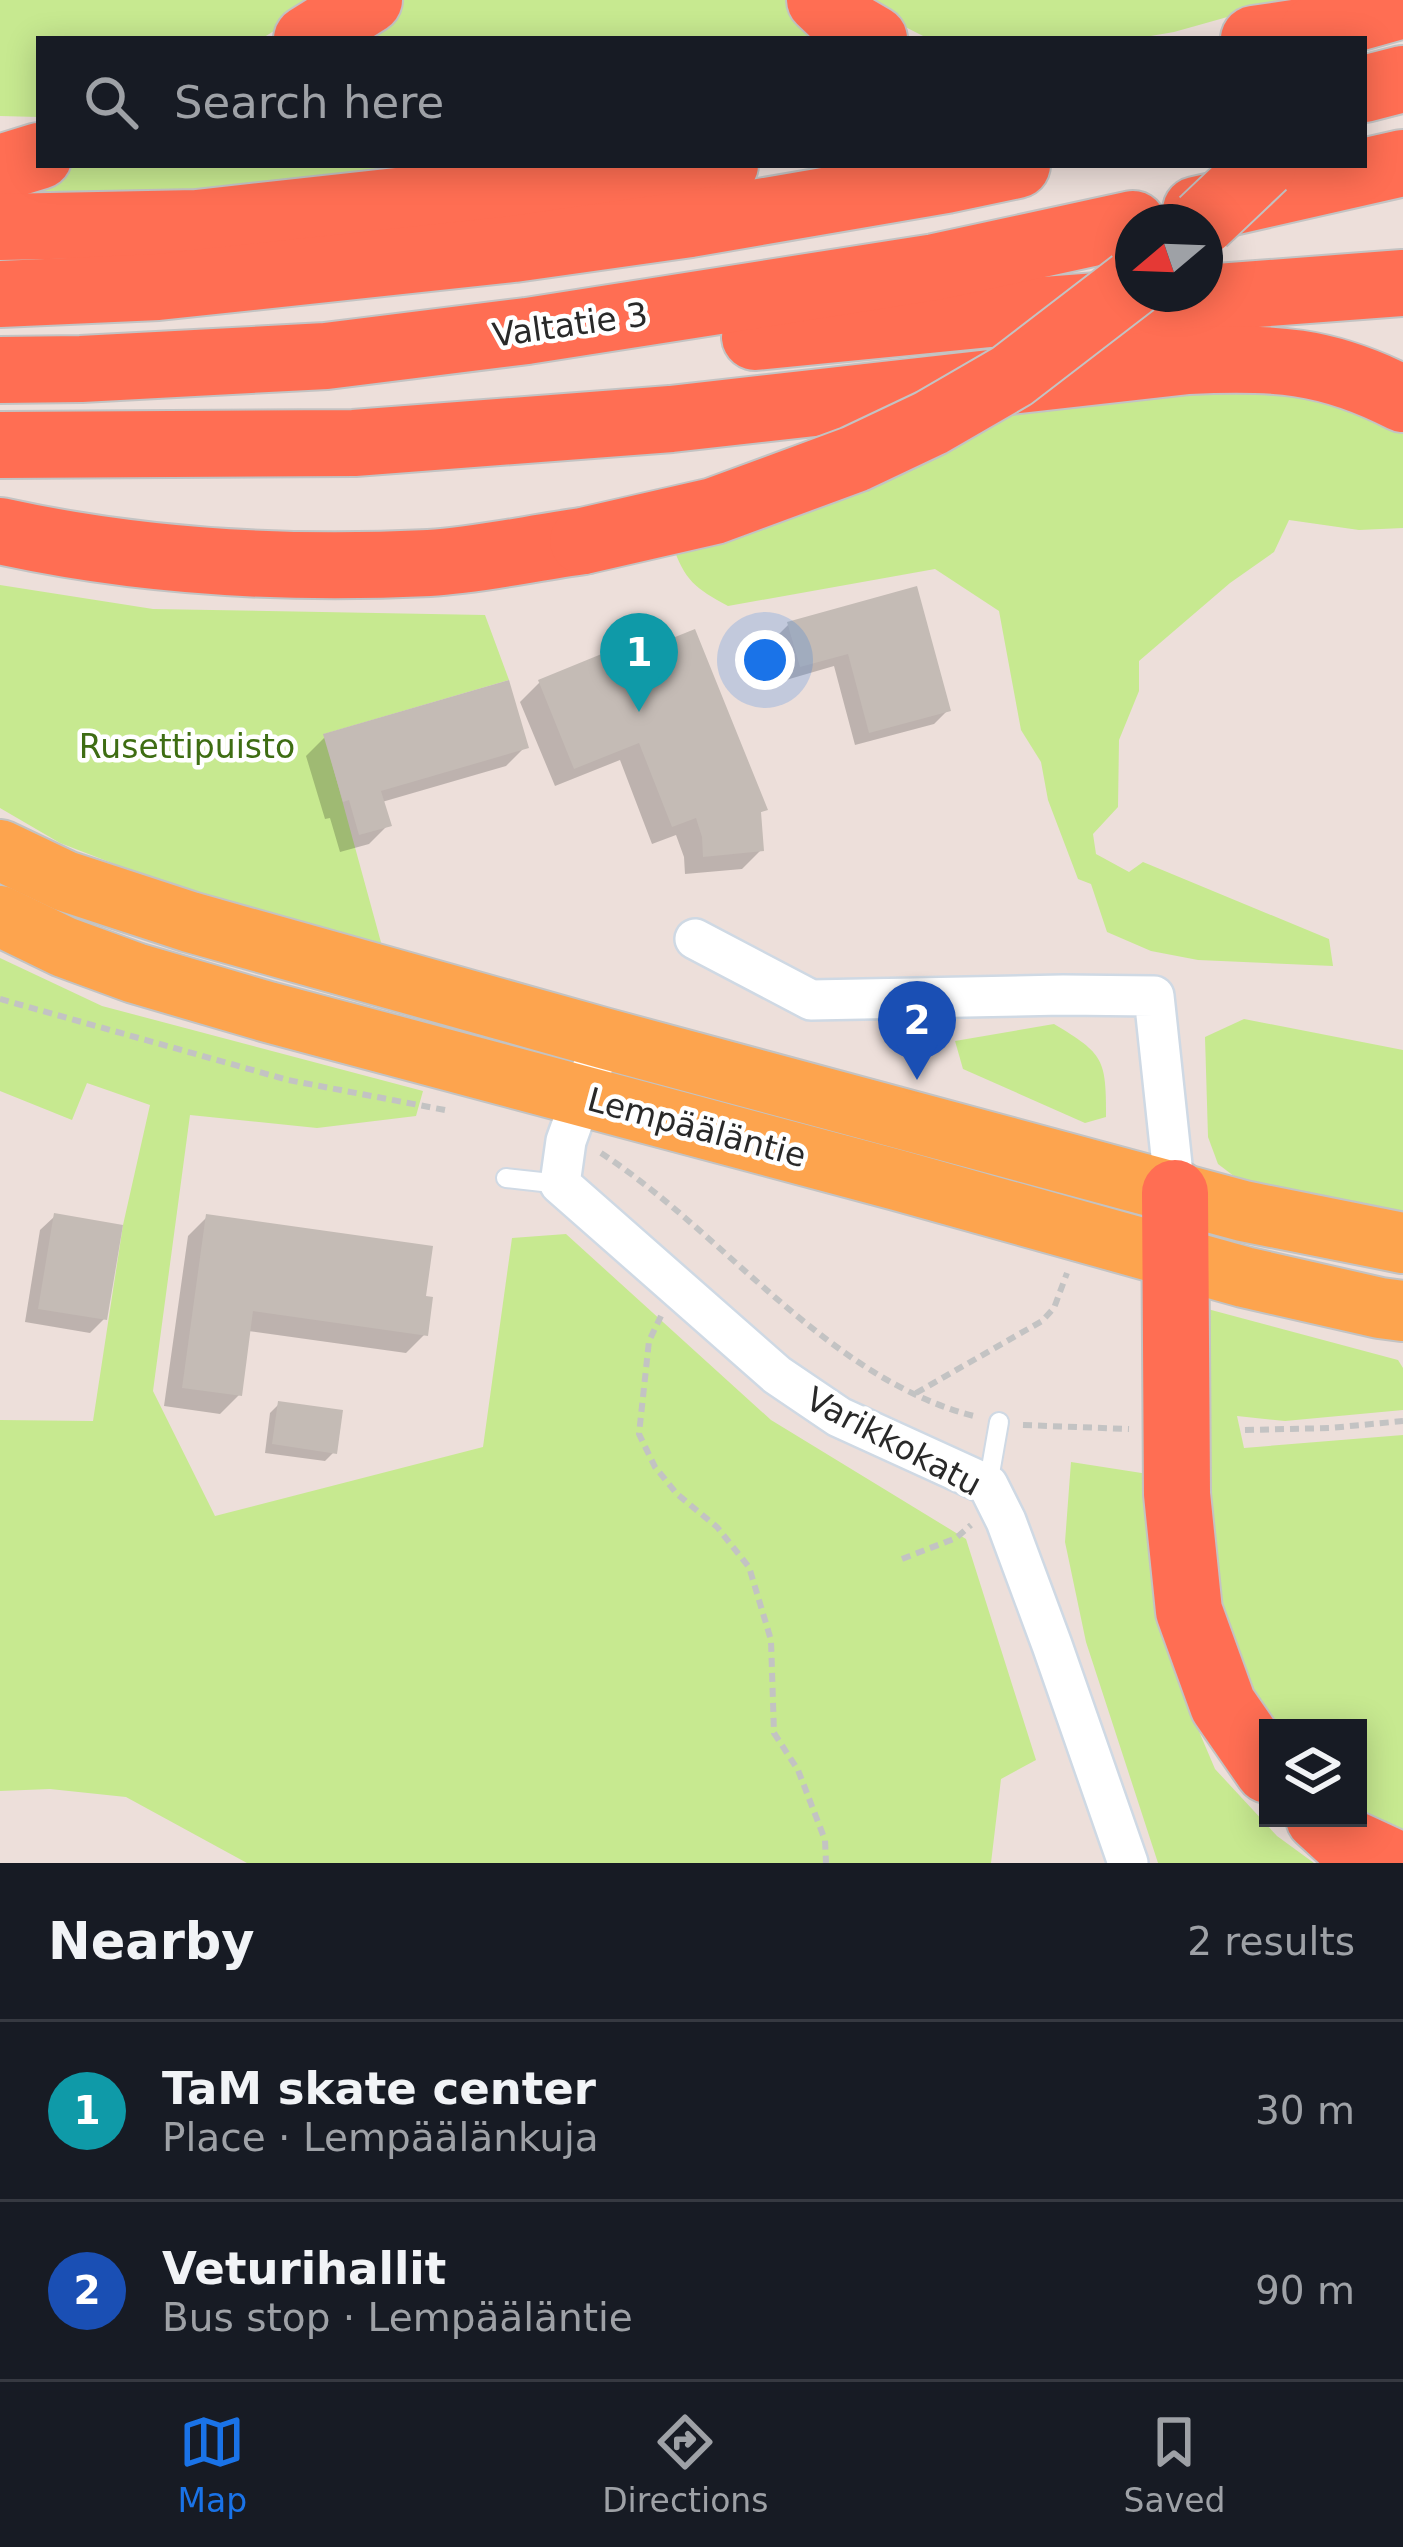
<!DOCTYPE html>
<meta charset="utf-8">
<style>
body{margin:0;font-family:"DejaVu Sans",sans-serif;background:#242831;color:#f1f3f6}
.controls{position:absolute;right:36px;bottom:36px;display:grid;overflow:hidden;border-radius:0px;box-shadow:0 6px 30px #0003}
.controls button{width:108px;height:108px;display:grid;place-items:center;padding:0;border:0;border-bottom:3px solid #363941;background:#171b24;color:#f1f3f6;font:60px sans-serif}
.compass{position:absolute;left:1115px;top:204px;width:108px;height:108px;border-radius:50%;background:#171b24;box-shadow:0 6px 30px #0003;rotate:251deg}
.you{position:absolute;left:765px;top:660px;width:42px;height:42px;margin:-30px;border:9px solid #fff;border-radius:50%;background:#1a73e8;box-shadow:0 0 0 18px #1a73e833}
.badge{display:grid;place-items:center;width:78px;height:78px;border-radius:50%;background:#1a73e8;color:#fff;font-size:39px;font-weight:700}
.pin{position:absolute;translate:-50% -99px;filter:drop-shadow(0 3px 6px #0008)}
.pin::after{content:'';position:absolute;top:63px;width:42px;height:36px;background:inherit;clip-path:polygon(0 0,100% 0,50% 100%)}
.list{margin:0;padding:0;list-style:none}
h2{display:flex;justify-content:space-between;align-items:center;height:156px;margin:0;padding:0 48px;font-size:51px}
h2 small{font-size:39px;font-weight:400;color:#9ea1a6}
.list li{display:grid;grid-template-columns:78px 1fr auto;gap:36px;align-items:center;box-sizing:border-box;height:180px;padding:0 48px;border-top:3px solid #363941}
.list b{display:block;font-size:45px;white-space:nowrap}
.list p{margin:0;font-size:39px;white-space:nowrap;color:#9ea1a6}
.list em{font-size:39px;font-style:normal;color:#9ea1a6}
.icon{flex:none;width:66px;height:66px;fill:none;stroke:currentColor;stroke-width:2;stroke-linecap:round;stroke-linejoin:round}
.map{position:relative;flex:none;width:1403px;height:1863px;overflow:hidden}
.search{position:absolute;background:#171b24;box-shadow:0 6px 30px #0003;left:36px;right:36px;top:36px;height:132px;display:flex;align-items:center;gap:30px;box-sizing:border-box;padding:0 42px;border-radius:0px;color:#9ea1a6;font-size:45px}
.sheet{height:516px;background:#171b24}
nav{display:flex;justify-content:space-around;align-items:center;box-sizing:border-box;height:168px;border-top:3px solid #363941;background:#171b24;font-size:33px;color:#9ea1a6}
nav a{display:grid;justify-items:center;gap:6px}
nav .on{color:#1a73e8}
.map>svg:first-child{display:block}
</style>
<div class="map">
<svg width="1403" height="1863" viewBox="0 0 1403 1863">
<rect width="100%" height="100%" fill="#eddfda"/>
<g fill="#c7e990">
<path d="M0,0H324L261,39H39V117L0,116Z"/>
<path d="M401,0H794L840,39H334Z"/>
<path d="M852,0H1288L1174,32L1133,39H929Z"/>
<path d="M64,165H539L57,208L0,183Z"/>
<path d="M1262,380L1403,429V528L1359,530L1289,520L1274,552L1230,583L1139,661V691L1119,740L1118,807L1093,834L1096,854L1129,872L1143,862L1329,939L1333,966L1198,960L1151,951L1107,932L1091,884L1078,879L1048,800L1041,762L1021,730L999,611L935,569L728,606C695,588 685,581 672,544L1014,400Z"/>
<path d="M0,585L153,609L485,615L509,680L324,734L382,946L174,887L60,843L0,808Z"/>
<path d="M0,958L102,1006L423,1091L416,1116L317,1128L190,1115L153,1391L215,1516L483,1447L512,1238L566,1234L771,1420L966,1539L1036,1760L1001,1779L991,1863H247L126,1797L50,1789L0,1791V1420L93,1421L123,1225L150,1105L87,1083L72,1120L0,1091Z"/>
<path d="M1244,1019L1403,1050V1225L1243,1183L1218,1164L1208,1137L1205,1037Z"/>
<path d="M1054,1024C1104,1054 1106,1059 1106,1117L1085,1123L963,1069L955,1041Z"/>
<path d="M1200,1307L1398,1360L1403,1368V1410L1285,1421L1237,1416L1244,1448L1403,1435V1852L1358,1818V1728H1268L1198,1583Z"/>
<path d="M1071,1462L1148,1474L1159,1598L1181,1689L1215,1769L1277,1836L1314,1863H1158L1086,1642L1065,1542Z"/>
</g>
<g fill="#0003">
<path d="M915,590L948,710L934,724L855,745L834,666L786,680L775,638L789,624Z"/>
<path d="M606,668L764,809L758,815L761,850L742,869L685,874L684,857L676,835L652,844L620,760L555,786L520,702L539,683Z"/>
<path d="M325,737L525,747L506,766L382,802L388,825L369,844L340,852L330,818L325,819L306,756Z"/>
<path d="M55,1216L104,1319L90,1333L25,1322L40,1230Z"/>
<path d="M207,1217L422,1299L425,1334L406,1353L248,1331L239,1395L220,1414L164,1406L188,1236Z"/>
<path d="M279,1404L334,1452L325,1461L265,1453L270,1413Z"/>
</g>
<g fill="#c4bbb5">
<path d="M917,586L951,711L869,733L848,654L800,667L787,622Z"/>
<path d="M695,629L768,810L761,812L764,851L703,857L702,837L696,818L672,827L639,743L574,769L538,680L604,653L608,664Z"/>
<path d="M509,680L529,748L381,791L392,826L359,835L349,800L343,802L323,734Z"/>
<path d="M54,1213L123,1225L107,1320L38,1309Z"/>
<path d="M206,1214L433,1246L426,1296L433,1297L428,1336L253,1311L242,1396L182,1388Z"/>
<path d="M278,1401L343,1410L337,1454L272,1444Z"/>
</g>
<g fill="none" stroke-linecap="round" stroke-linejoin="round">
<defs>
<g id="service">
<path d="M506,1178L560,1184"/>
<path d="M988,1485L999,1422"/>
</g>
<g id="minor">
<path d="M695,939L811,1000L1063,995L1154,996L1175,1193"/>
<path d="M603,1038L566,1141L560,1184L777,1375L839,1417L988,1485L1006,1521L1052,1645L1128,1863"/>
</g>
<g id="primary">
<path d="M0,850L65,881L190,922L603,1038L1243,1211L1403,1243"/>
<path d="M0,916L64,947L135,973L268,1012L897,1180L1244,1277L1380,1308L1403,1311"/>
</g>
<g id="motorway">
<path d="M820,0L840,19L874,39"/>
<path d="M307,39L369,0"/>
<path d="M1254,39L1314,30"/>
<path d="M1364,89L1403,79"/>
<path d="M0,168L39,156"/>
<path d="M1196,210L1403,163"/>
<path d="M0,227L197,223L725,165"/>
<path d="M0,294L158,287L513,249L690,224L946,180L1017,165"/>
<path d="M755,337L990,314L1403,283"/>
<path d="M0,370L81,369L326,356L527,331L935,267L1133,224"/>
<path d="M0,445L354,443L671,419L1188,361C1273,357 1326,359 1403,399"/>
<path d="M0,531C141,562 285,570 429,563C480,560 532,548 583,541"/>
<path d="M1175,1193L1177,1494L1189,1611L1223,1705L1268,1770"/>
<path d="M1319,1818L1342,1839L1394,1863"/>
</g>
</defs>
<use href="#service" stroke="#cfd9e4" stroke-width="22"/>
<use href="#minor" stroke="#cfd9e4" stroke-width="44"/>
<use href="#primary" stroke="#c3c3c3" stroke-width="64"/>
<use href="#motorway" stroke="#c3c3c3" stroke-width="70"/>
<g stroke="#c3c3c3" stroke-width="6" stroke-dasharray="9 6" stroke-linecap="butt">
<path d="M0,999L288,1080L450,1111"/>
<path d="M601,1153C724,1233 828,1379 974,1416"/>
<path d="M661,1316L649,1341L639,1434L655,1467L677,1494L717,1527L749,1567L771,1640L774,1733L798,1770L825,1840L826,1863"/>
<path d="M916,1393L1042,1321L1054,1308L1067,1273"/>
<path d="M1023,1425L1129,1429"/>
<path d="M1245,1430L1330,1428L1403,1421"/>
<path d="M902,1559L956,1538L971,1525"/>
</g>
<use href="#service" stroke="#fff" stroke-width="18"/>
<use href="#minor" stroke="#fff" stroke-width="39"/>
<use href="#primary" stroke="#fda44e" stroke-width="60"/>
<use href="#motorway" stroke="#ff6e53" stroke-width="66"/>
<defs>
<g id="motorway-bridge">
<path d="M1314,30L1403,5"/>
<path d="M1203,222L1263,165"/>
<path d="M583,541L714,511L855,459L931,423L1012,376L1133,283"/>
</g>
</defs>
<use href="#motorway-bridge" stroke="#c3c3c3" stroke-width="70" stroke-linecap="butt"/>
<use href="#motorway-bridge" stroke="#ff6e53" stroke-width="66"/>
</g>
<g text-anchor="middle" stroke-width="9" stroke-linejoin="round" paint-order="stroke">
<g font-size="33" fill="#292929" stroke="#fff">
<text transform="translate(570 324) rotate(-8)" y="12">Valtatie 3</text>
<text transform="translate(697 1127) rotate(15)" y="12">Lempääläntie</text>
<text transform="translate(894 1441) rotate(28)" y="12">Varikkokatu</text>
</g>
<g font-size="33" fill="#3e6d13" stroke="#fff">
<text x="187" y="758">Rusettipuisto</text>
</g>
</g>
</svg>
<div class="controls">
<button><svg class="icon" aria-label="layers" viewBox="0 0 24 24"><path d="M12 4l9 5-9 5-9-5zM3 14l9 5 9-5"/></svg></button>
</div>
<svg class="compass" viewBox="-18 -18 36 36"><path d="M0-13l5 13h-10z" fill="#e53935"/><path d="M0 13l5-13h-10z" fill="#9ea1a6"/></svg>
<div class="you"></div>
<div class="pin badge" style="left:639px;top:712px;background:#0f9aa8">1</div>
<div class="pin badge" style="left:917px;top:1080px;background:#1a4fb4">2</div>
<div class="search"><svg class="icon" aria-label="search" viewBox="0 0 24 24"><circle cx="10" cy="10" r="6"/><path d="M15 15l6 6"/></svg>Search here</div>
</div>
<section class="sheet">
<h2>Nearby<small>2 results</small></h2>
<ul class="list">
<li><span class="badge" style="background:#0f9aa8">1</span><div><b>TaM skate center</b><p>Place · Lempäälänkuja</p></div><em>30 m</em></li>
<li><span class="badge" style="background:#1a4fb4">2</span><div><b>Veturihallit</b><p>Bus stop · Lempääläntie</p></div><em>90 m</em></li>
</ul>
</section>
<nav>
<a class="on"><svg class="icon" aria-label="map" viewBox="0 0 24 24"><path d="M3 6l6-2 6 2 6-2v14l-6 2-6-2-6 2zM9 4v14M15 6v14"/></svg>Map</a>
<a><svg class="icon" aria-label="directions" viewBox="0 0 24 24"><path d="M12 3l9 9-9 9-9-9zM9 14v-3h6M13 9l2 2-2 2"/></svg>Directions</a>
<a><svg class="icon" aria-label="saved" viewBox="0 0 24 24"><path d="M7 4h10v16l-5-4-5 4z"/></svg>Saved</a>
</nav>
